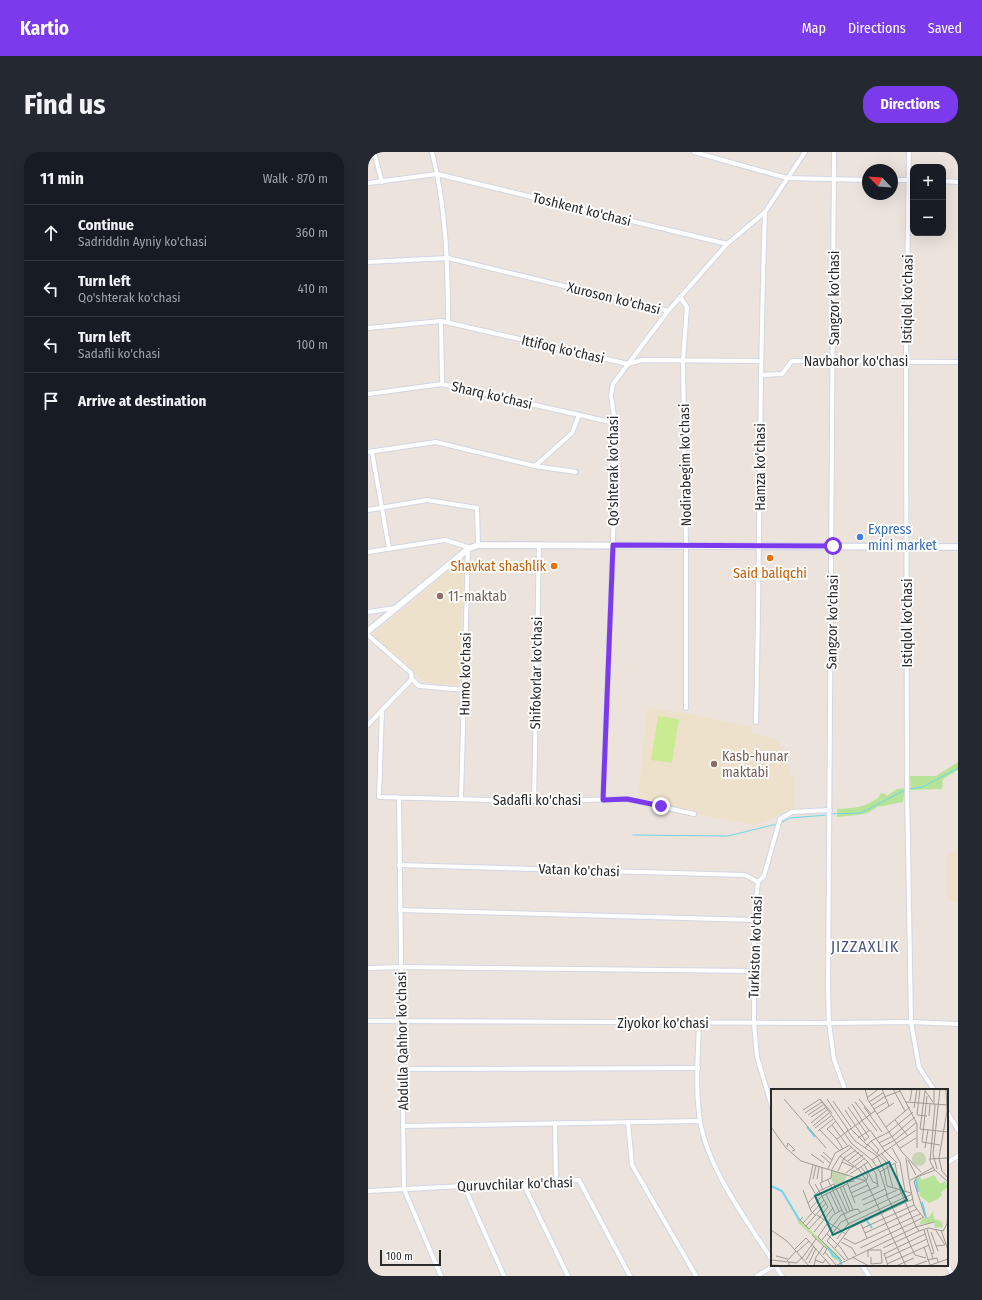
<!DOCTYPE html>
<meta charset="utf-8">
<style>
body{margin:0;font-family:"Fira Sans Condensed",sans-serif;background:#242831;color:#f1f3f6}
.controls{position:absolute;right:12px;top:12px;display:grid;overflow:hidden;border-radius:8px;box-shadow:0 4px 16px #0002}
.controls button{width:36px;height:36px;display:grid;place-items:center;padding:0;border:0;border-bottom:1px solid #363941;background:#171b24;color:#f1f3f6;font:20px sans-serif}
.compass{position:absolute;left:494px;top:12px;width:36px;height:36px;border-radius:50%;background:#171b24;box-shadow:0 4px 16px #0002;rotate:295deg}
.scale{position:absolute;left:12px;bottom:10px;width:61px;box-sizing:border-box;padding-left:4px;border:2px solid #2a2a2a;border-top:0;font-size:11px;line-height:14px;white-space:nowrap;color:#2a2a2a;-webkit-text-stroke:3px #fff;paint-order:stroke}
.stop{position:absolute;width:12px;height:12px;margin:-9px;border:3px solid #7c3aed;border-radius:50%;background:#fff}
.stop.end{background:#7c3aed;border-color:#fff;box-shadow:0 1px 4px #0008}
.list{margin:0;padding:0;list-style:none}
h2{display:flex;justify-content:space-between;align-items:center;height:52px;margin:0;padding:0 16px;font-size:17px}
h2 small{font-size:13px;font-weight:400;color:#9ea1a6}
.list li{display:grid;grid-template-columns:26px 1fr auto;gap:12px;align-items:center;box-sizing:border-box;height:56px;padding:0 16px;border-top:1px solid #363941}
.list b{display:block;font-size:15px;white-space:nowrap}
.list p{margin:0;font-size:13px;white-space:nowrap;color:#9ea1a6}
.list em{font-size:13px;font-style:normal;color:#9ea1a6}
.icon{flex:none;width:22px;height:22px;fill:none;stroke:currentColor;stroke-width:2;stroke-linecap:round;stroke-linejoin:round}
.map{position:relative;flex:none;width:590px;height:1124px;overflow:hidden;border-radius:16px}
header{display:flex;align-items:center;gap:24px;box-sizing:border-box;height:56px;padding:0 20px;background:#7c3aed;color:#fff}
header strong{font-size:19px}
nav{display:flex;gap:22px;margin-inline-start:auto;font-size:14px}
.intro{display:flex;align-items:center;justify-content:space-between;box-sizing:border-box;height:96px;padding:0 24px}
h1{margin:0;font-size:28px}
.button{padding:10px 18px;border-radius:16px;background:#7c3aed;color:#fff;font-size:14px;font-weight:700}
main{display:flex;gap:24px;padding:0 24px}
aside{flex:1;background:#171b24;border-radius:16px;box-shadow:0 4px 16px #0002}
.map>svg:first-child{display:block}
</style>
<header>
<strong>Kartio</strong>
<nav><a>Map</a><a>Directions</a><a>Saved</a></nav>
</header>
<div class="intro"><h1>Find us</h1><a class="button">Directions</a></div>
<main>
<aside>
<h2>11 min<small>Walk · 870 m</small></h2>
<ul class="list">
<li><svg class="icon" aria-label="ahead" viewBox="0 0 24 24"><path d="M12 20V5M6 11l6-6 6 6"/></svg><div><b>Continue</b><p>Sadriddin Ayniy ko'chasi</p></div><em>360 m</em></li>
<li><svg class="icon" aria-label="left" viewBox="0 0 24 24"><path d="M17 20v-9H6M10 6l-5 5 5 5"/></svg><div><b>Turn left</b><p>Qo'shterak ko'chasi</p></div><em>410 m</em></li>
<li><svg class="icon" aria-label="left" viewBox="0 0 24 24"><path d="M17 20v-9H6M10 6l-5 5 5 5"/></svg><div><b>Turn left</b><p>Sadafli ko'chasi</p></div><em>100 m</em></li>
<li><svg class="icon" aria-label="arrive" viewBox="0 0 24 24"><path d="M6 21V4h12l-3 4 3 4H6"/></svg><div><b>Arrive at destination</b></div></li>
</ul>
</aside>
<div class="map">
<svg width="590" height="1124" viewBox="0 0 590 1124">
<rect width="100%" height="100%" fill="#ece4dc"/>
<g fill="#eee1cb">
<path d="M96,406L92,532L57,531L4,483Z"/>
<path d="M279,556L318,561L384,575L383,581L408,587L416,601L423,624L427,625L426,658L387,673L337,664L270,646Z"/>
<path d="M579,701H590V750L579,749Z"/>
</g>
<g fill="#b6e398">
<path d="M590,610V618L575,627L574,637L543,638L542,624H568Z"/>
<path d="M537,636L535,650L509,655L500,661L490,663L469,665V657C487,656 496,656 511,645L512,642L516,641L519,644L529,637Z"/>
</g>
<path fill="#cbeb93" d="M290,564L311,567L304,611L283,608Z"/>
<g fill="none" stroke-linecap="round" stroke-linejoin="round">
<g stroke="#6ed4ef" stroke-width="1">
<path d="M540,637L555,635L590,616"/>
<path d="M462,662L493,661L537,638"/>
<path d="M412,671L422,666L459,663"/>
<path d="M265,683L360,684L409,672"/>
</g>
<defs>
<g id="street">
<path d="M6,0L14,30"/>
<path d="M64,0C78,55 80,113 80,170"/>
<path d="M326,0L419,26L500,28"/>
<path d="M466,0L460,837L461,871L466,907L477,938"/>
<path d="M541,0L538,209L539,633L543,870L551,915L566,938"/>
<path d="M524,28H545"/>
<path d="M575,29L590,30"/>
<path d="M0,31L69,22L359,92"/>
<path d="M0,110L80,106L300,159L359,92L397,60L437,0"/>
<path d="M312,145L319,155L315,208L318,393V556"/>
<path d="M73,169L74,232"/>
<path d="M0,176L73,169L260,212L274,208L392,209"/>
<path d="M393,223L414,222L424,209L590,210"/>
<path d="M0,242L74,232L247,271"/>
<path d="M0,300L68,290L167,314L204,281L211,263"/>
<path d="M4,300L21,396"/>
<path d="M167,314L208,320"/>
<path d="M0,358L59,348L109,356L110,393"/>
<path d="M0,400L77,388L103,396"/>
<path d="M0,460L27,456"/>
<path d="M0,483L43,521L44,527L51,534L97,538"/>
<path d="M44,527L14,558L11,645L166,649L259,647L326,662"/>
<path d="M388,570C392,400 391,230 397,60"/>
<path d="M0,573L14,558"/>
<path d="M31,646L36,1037L73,1124"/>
<path d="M93,647L100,397"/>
<path d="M235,648L245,393L247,271L243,243L245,232L300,159"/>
<path d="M166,649L171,393"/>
<path d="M31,713L377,723L390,730"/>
<path d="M32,758L386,768"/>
<path d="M0,816L33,815L386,819"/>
<path d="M0,869L461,871L543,870L590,872"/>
<path d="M331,871C330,903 327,937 332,969C340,1017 378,1067 404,1108"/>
<path d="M34,917L330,916"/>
<path d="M404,955L389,905L386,871V768L390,730L396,724L412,667L424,660L462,658"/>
<path d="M579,960L590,978"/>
<path d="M260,970L264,1013L328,1124"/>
<path d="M187,971L188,1029"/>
<path d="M35,974L332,969"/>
<path d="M579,1011L590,1004"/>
<path d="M155,1031L200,1124"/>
<path d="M96,1034L136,1124"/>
<path d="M0,1039L211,1028L262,1124"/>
<path d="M407,1113L414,1124"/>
<path d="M494,1113L501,1124"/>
<path d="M579,1113L585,1124"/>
<path d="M389,1124L407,1113"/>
</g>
<path id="secondary" d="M0,479L100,397L110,393L590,395"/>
</defs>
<use href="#street" stroke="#d1d6e3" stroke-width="6"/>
<use href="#secondary" stroke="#d1d6e3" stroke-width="8"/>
<use href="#street" stroke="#fff" stroke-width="4"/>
<use href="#secondary" stroke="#fff" stroke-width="5.5"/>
</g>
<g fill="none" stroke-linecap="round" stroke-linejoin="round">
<path stroke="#7c3aed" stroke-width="5" d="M293,654L259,647L235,648L245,393L465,394"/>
</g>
<circle fill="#3f7fe0" stroke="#fff" stroke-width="1.5" cx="492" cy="385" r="4"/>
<g fill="#e8710a" stroke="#fff" stroke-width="1.5">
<circle cx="402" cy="406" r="4"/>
<circle cx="186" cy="414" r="4"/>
</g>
<g fill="#8d6e63" stroke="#fff" stroke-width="1.5">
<circle cx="72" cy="444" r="4"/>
<circle cx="346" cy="612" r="4"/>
</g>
<g text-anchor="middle" stroke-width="4" stroke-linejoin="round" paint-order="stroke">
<g font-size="14" fill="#2a2a2a" stroke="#fff">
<text transform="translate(214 57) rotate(14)" y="5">Toshkent ko'chasi</text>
<text transform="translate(246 146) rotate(14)" y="5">Xuroson ko'chasi</text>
<text transform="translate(466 146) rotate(-90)" y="5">Sangzor ko'chasi</text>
<text transform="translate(539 147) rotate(-89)" y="5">Istiqlol ko'chasi</text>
<text transform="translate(195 197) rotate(13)" y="5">Ittifoq ko'chasi</text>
<text x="488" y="214">Navbahor ko'chasi</text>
<text transform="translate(124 243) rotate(13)" y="5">Sharq ko'chasi</text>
<text transform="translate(317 313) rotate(-91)" y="5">Nodirabegim ko'chasi</text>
<text transform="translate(392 315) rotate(-90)" y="5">Hamza ko'chasi</text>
<text transform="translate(245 319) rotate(-90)" y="5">Qo'shterak ko'chasi</text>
<text transform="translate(464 470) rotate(-89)" y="5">Sangzor ko'chasi</text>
<text transform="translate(539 471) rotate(-90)" y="5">Istiqlol ko'chasi</text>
<text transform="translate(168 521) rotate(-89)" y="5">Shifokorlar ko'chasi</text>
<text transform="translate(97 522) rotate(-89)" y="5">Humo ko'chasi</text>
<text x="169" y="653">Sadafli ko'chasi</text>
<text transform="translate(211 718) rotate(2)" y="5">Vatan ko'chasi</text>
<text transform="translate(387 795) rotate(-88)" y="5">Turkiston ko'chasi</text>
<text x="295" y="876">Ziyokor ko'chasi</text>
<text transform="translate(34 889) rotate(-91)" y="5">Abdulla Qahhor ko'chasi</text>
<text transform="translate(147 1032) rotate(-2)" y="5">Quruvchilar ko'chasi</text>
</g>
<g font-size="14" fill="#366cbe" stroke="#fff" text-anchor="start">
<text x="500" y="382">Express<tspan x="500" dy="16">mini market</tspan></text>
</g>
<g font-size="14" fill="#c56008" stroke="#fff" text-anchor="end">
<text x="178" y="419">Shavkat shashlik</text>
<text x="402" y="426" text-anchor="middle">Said baliqchi</text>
</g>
<g font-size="14" fill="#785e54" stroke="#fff" text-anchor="start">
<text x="80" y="449">11-maktab</text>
<text x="354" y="609">Kasb-hunar<tspan x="354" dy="16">maktabi</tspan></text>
</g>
<g font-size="16" letter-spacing="1" fill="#4a567b" stroke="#fff">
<text x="497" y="800">JIZZAXLIK</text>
</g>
</g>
<g transform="translate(403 937)">
<rect width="177" height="177" fill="#ece4dc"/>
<path d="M23,122L31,134L66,165L71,172L64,171L53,156L28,135ZM162,122L163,130L170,132L172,138L164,139L163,133L148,136L151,130L158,128Z" fill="#b6e398"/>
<path d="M141 70a7 7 0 1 1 14 0a7 7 0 1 1-14 0ZM61,81L77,85L73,93L64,97L60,90Z" fill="#c6d6b3"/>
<path d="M163,86L169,95L174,92L177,98L170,103L171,106L167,110L158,114L149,107L145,89L149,88L151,91Z" fill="#b6e398"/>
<path fill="none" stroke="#6ed4ef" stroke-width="2" d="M36,38L44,48M145,90L147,103M0,97L11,102L29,132M151,113L155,129M94,129L101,139M57,158L62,167L68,169L71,177"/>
<path fill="none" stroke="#9e9a95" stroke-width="1" d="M94,0L97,11L131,63L150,83M111,0L118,17M122,0L134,22M128,0L146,35V59M149,0L146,26L156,27M153,0L164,16L159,72L163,80L177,93M163,0L177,1M175,0L176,22L168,69L171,82L177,89M154,2L149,40L177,43M156,7L151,53L169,56M96,9L106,1M13,10L55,59M49,10L81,55L101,71L109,83L116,105M49,10L61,24M56,10L77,41M88,10L100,25M62,12L80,38M139,12L141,0M84,13L106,42M98,13L112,4M135,13L177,16M163,13V0M81,15L91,31M100,17L113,8L129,2M77,18L98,48L92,53M93,18L111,43M143,19L146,0M103,20L115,13M32,21L49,10M74,21L94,51M34,24L51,13M106,25L123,14M37,26L52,16M158,27L159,14M40,28L54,19M90,31L98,41M124,31L137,47M64,33L56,40L66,50L104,22M40,34L56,21M61,36L76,56M42,37L58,24M0,38L15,59L30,72L95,92L135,177M115,38L139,18M44,39L60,27M79,39L96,56M48,40L69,62M76,41L84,52L106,67L113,81L116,97L140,104M47,42L62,30M65,49L72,60M87,49L99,41L114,62L126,74M100,52L108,61L106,64M108,54L122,47L144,28M96,55L115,73L122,99M79,57L97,73L105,85L107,97M16,58L17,54L24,61L21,62M111,58L124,51L146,33M94,59L100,52L118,43L142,23M121,59L129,73L134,102M129,59L145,49M154,59L157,41M52,63L61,71M110,64L118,73L116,75M40,65L53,74M50,66L59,74M69,67L81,58M73,69L85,61M135,69L138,91M158,70L177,69M101,71L145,41M137,71L145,86M77,72L88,63M71,73L82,78M81,74L92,66M93,75L102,93L107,95M42,76L38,94L45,106M90,78L97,87L95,92M51,79V93M87,79L95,91M57,80L64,64L79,56M61,80L69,67L87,80M166,80L162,65L169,0M67,82L73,69M109,83L124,74M75,84L94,69M79,85L97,73M42,90L45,77M46,90L48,78M57,91L78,136M44,95L57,118L49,128M72,97L82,121M69,98L79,122M78,99L94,92M32,101L40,122L45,127M52,101L49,94L60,89L61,80M59,103L68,122M80,104L97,96M55,105L64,124M115,105L144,166L155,169M82,108L108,97M91,111L114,100M37,114L48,102L63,95L76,123M84,114L76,93L84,92M92,116L126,101M39,120L51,107L76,95M71,121L62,126L47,148L71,172M46,126L75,145M154,127L143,93L146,88L164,81M32,128L29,131L38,140L49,128M152,128L143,116L138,92L163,78M153,128L143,133L145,138L163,133M32,134L53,111M90,135L96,149M35,137L55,114M92,139L143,116M156,140L163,164L160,165M164,140L174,156L165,157M0,141L16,152L38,177M153,141L162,170M170,141L177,161M43,143L62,119M160,143L167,162M94,144L146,120M56,145L70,159L77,170M41,146L56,160L52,166M73,149L84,155L149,125M66,150L77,135L141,105M51,151L70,126L82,121L87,120L89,123M70,153L81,159L85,166M153,158L159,176M64,159L79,139L142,110M89,159L143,133L129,101L124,74M112,159L148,142M24,160L35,149L60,177M26,163L38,152M54,163L65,176M113,164L117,177M113,165L154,145M5,167L17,170M81,168L98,177M97,168V161H110L111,174L100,175V168M115,169L156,150M1,171L18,173M35,171L43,157M44,171L52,174L55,170M74,171L56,152L70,133L135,102M156,171L166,169L167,173M16,172L25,162M38,174L45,159M116,175L158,156M1,176L17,177M18,177V173L25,174L32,168L45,150M43,177L45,168L53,157M64,177L145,138L148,142L157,139L172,142L176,135L177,119M125,177L143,169M142,177L156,172M157,177L177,170"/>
<path fill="#0f766e" fill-opacity="0.15" stroke="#0f766e" stroke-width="2" d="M118,73L136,111L62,146L44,107Z"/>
<rect width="177" height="177" fill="none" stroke="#2a2a2a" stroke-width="2"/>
</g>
</svg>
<div class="controls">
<button>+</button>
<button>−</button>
</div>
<svg class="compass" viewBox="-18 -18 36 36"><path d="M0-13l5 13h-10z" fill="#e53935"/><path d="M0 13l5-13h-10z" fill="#9ea1a6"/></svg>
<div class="scale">100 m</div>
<div class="stop" style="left:465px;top:394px"></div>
<div class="stop end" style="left:293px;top:654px"></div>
</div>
</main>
